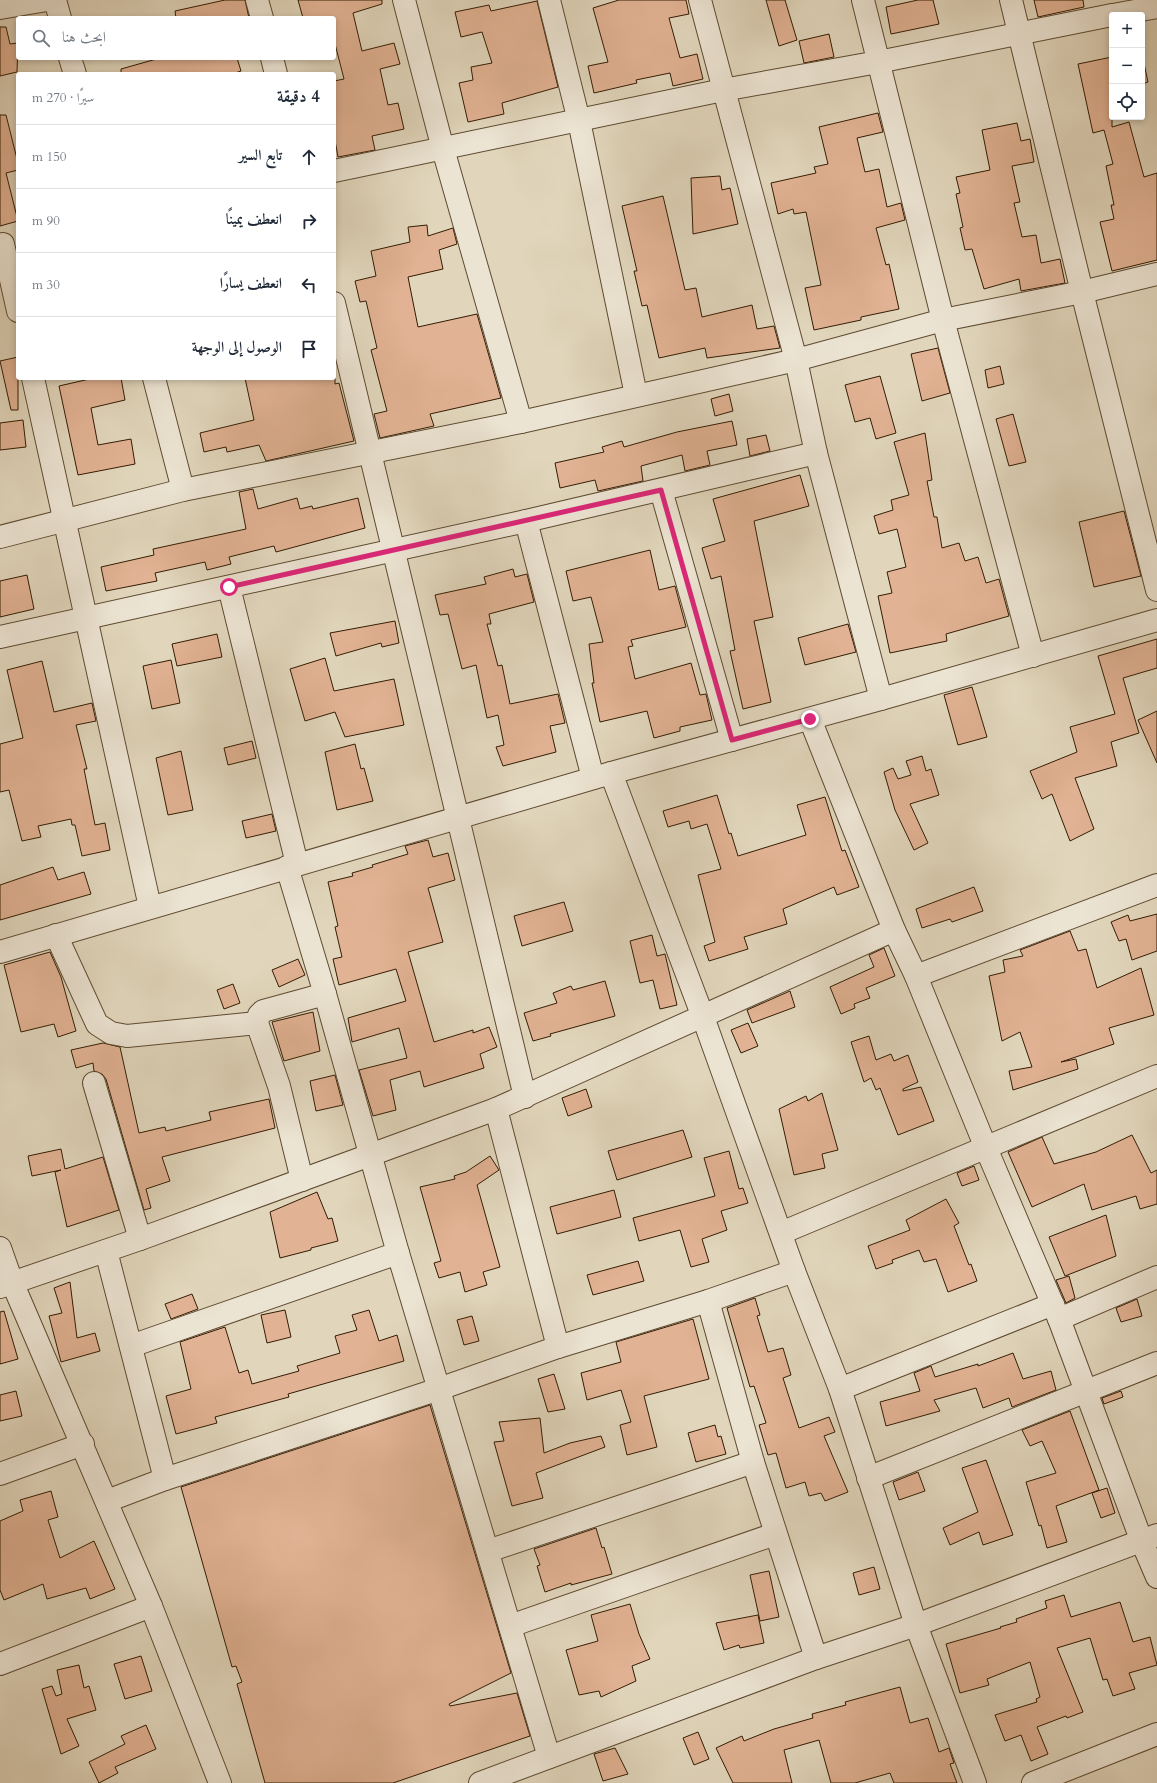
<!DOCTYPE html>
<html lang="ar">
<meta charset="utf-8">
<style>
body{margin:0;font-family:Cardo,Amiri,serif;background:#f2f2f3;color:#1f2937;direction:rtl}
.controls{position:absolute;right:12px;top:12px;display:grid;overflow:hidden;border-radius:4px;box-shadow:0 2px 6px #0003}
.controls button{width:36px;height:36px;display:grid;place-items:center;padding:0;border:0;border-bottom:1px solid #e0e1e3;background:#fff;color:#1f2937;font:20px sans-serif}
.stop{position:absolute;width:12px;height:12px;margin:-9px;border:3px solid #db2777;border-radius:50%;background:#fff}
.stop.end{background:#db2777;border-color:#fff;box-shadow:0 1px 4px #0008}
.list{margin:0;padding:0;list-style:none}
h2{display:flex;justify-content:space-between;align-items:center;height:52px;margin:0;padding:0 16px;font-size:17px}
h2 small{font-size:13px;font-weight:400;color:#747a83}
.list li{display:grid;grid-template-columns:26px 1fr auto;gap:12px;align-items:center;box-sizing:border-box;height:64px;padding:0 16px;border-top:1px solid #e0e1e3}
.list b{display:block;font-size:15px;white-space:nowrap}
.list em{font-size:13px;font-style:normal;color:#747a83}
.icon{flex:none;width:22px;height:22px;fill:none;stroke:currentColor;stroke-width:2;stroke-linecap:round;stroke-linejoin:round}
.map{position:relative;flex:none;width:1157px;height:1783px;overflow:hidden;direction:ltr}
.search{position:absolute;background:#fff;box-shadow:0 2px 6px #0003;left:16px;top:16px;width:320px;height:44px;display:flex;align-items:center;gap:10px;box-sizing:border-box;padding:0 14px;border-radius:4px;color:#747a83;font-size:15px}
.panel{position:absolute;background:#fff;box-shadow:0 2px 6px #0003;left:16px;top:72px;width:320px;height:308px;border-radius:4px;direction:rtl}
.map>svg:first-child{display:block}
</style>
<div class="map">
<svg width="1157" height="1783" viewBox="0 0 1157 1783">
<rect width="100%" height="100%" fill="#e1d6bc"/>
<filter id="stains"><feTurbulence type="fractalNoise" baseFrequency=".005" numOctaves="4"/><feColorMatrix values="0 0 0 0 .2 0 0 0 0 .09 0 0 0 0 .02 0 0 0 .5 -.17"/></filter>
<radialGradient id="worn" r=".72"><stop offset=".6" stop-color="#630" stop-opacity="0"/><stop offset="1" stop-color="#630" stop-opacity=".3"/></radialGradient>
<g fill="#e1b293" stroke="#331c03">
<path d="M225,0H245L249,18H176L175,11Z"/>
<path d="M298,0H382V4L353,13L362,51L394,43L400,64L380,69L388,105L398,103L404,129L372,136L375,150L338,157L334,135V81L344,79L334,40V18H303Z"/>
<path d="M619,0H686L689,14L669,18L680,58L697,54L703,79L673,86L670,73L636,80L637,83L594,93L588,66L608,62L593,8Z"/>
<path d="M766,0H785L797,40L779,46Z"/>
<path d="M918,0H933L939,24L891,34L886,7Z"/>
<path d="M1034,0H1083L1084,7L1038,17Z"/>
<path d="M537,1L558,87L502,103L504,114L468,122L459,83L473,80L471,67L492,63L482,32L461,37L455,12L489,5L491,11Z"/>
<path d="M0,27H6L10,44L18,43L17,72L0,76Z"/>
<path d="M829,34L834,57L804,63L799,41Z"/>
<path d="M1142,54L1148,82L1142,84Z"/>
<path d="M1112,57V127L1129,122L1144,177L1157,173V260L1112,271L1100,222L1114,219L1111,205H1114L1106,166L1113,164L1104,130L1093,133L1078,64Z"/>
<path d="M160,58H237L241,71L232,74H121V69Z"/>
<path d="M878,113L883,132L857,138L865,172L879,169L887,207L901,203L905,220L876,228L886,265L889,264L899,309L861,317V320L814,330L805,288L821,285L806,212L794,214L793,209L778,214L771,183L816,173L814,167L828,164L819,127Z"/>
<path d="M0,115H6L18,163V170L6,173L18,221L0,226Z"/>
<path d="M1017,123L1021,141L1030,139L1034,162L1012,166L1020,202L1014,203L1022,237L1036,235L1041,263L1060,259L1065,283L1021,291L1019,279L984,289L972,249L965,250L960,228L963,227L956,194L960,193L956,177L990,170L982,130Z"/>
<path d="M720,176L722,190L730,188L738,224L693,234L691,178Z"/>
<path d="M663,196L685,290L696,288L702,317L752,305L757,329L774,326L780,348L707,358L705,348L659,358L647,305L642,306L634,271H637L622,206Z"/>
<path d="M427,225L428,236L453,228L457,244L439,250L443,269L408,277L418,327L477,314L501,398L430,414L434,426L380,438L374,414L387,411L371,350L377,348L366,301L360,302L355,281L376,276L371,251L410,242L408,227Z"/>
<path d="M938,348L950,393L922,401L911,354Z"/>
<path d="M18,357V410H11L0,361Z"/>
<path d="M1000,366L1004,384L988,388L985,370Z"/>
<path d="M880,376L896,433L876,439L870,418L855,422L845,385Z"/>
<path d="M94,378H121L125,400L91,408L98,445L131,439L135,464L78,475L59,386Z"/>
<path d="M245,378H335V384L339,383L354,441L266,461L259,445L227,452L226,447L204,452L200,433L254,420Z"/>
<path d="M729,394L733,411L715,416L711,399Z"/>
<path d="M1013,414L1026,462L1009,466L996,419Z"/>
<path d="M23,420L26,447L0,450V423Z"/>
<path d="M732,421L737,445L707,451L710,465L685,471L682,455L641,466L643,481L598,491L595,480L560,488L555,463L604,452L602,447L622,441L624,447L677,432Z"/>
<path d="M925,433L932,480L927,481L934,517H937L942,548L959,543L965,561L978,557L986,583L999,579L1009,616L946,634L947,641L890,653L878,596L892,593L887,572L906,567L897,529L879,534L874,516L893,510L891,500L909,495L894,442Z"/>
<path d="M766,435L770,451L750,456L747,439Z"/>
<path d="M800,475L809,506L754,521L773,617L754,621L771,702L743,709L730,651L735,650L721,576L711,579L702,548L725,541L713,499Z"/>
<path d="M253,489L258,509L297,498L300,509L312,506L313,509L358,498L365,528L276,552L274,546L229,557L231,564L207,570L205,562L155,573L157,581L106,591L101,567L154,555L153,549L246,529L239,492Z"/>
<path d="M1124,511L1141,576L1094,587L1079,522Z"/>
<path d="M650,550L659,590L675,586L686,627L631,640L633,646L628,647L635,679L691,663L700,695L706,694L712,720L680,727V731L654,738L647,711L600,722L592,683H594L589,644L603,642L591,597L573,601L566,571Z"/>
<path d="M513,569L515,577L527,574L534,602L489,614L491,624H487L498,666L502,665L510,704L558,694L565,723L550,726L556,752L503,766L496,747L504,745L498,715L487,718L476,665L462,669L448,614L440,615L435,595L486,584L484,577Z"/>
<path d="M27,575L34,609L0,617V581Z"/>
<path d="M395,621L399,643L382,647L381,643L336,656L330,633Z"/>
<path d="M848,624L856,652L805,665L798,638Z"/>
<path d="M217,634L222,657L177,666L172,644Z"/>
<path d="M1157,639V668L1123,678L1139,733L1111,742L1117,766L1075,778L1094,829L1070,841L1052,794L1042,799L1030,771L1077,752L1070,727L1115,714L1098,656Z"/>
<path d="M325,658L334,691L394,679L404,725L345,737L335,712L305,721L290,669Z"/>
<path d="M171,660L180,703L152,709L143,666Z"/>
<path d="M42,661L54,712L92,703L96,721L76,725L87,769H84L95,825L105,823L110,850L82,856L75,825H72L71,819L38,826L41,837L22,841L9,790L0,792V744L23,738L7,670Z"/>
<path d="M972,687L987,737L958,745L944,695Z"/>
<path d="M1157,711V763L1138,720Z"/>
<path d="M252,741L256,758L228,765L224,748Z"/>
<path d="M355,744L361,769L364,768L373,801L337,810L325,752Z"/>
<path d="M181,751L193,810L168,815L156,758Z"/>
<path d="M922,756L926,771L931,769L939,795L910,804L928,843L914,850L895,810L884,772L893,768L898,779L911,775L906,761Z"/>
<path d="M717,795L729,834L731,833L738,856L806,835L797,805L825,797L842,851L845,850L859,887L837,895L834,887L783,909L787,924L744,937L748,949L709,961L704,946L715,942L698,875L721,869L707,824L691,829L689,821L668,827L663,811Z"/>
<path d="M272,814L276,831L246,838L242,821Z"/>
<path d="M428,840L433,857L448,853L455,880L428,888L443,942L408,952L434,1042L473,1030V1033L489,1027L497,1047L480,1054L484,1068L424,1087L420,1071L390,1080L396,1110L373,1116L359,1070L407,1058L399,1028L352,1042L348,1018L406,1001L396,969L339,985L333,959L342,957L335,927L338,926L328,882L353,876L352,873L373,867L372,865L408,854L405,846Z"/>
<path d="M53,867L58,880L84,872L91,894L0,920V885Z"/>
<path d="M974,887L983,911L952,922L950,919L922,928L916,909Z"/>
<path d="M564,902L573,931L522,946L514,916Z"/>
<path d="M1157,914V951L1132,960L1126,939L1119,941L1111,922L1128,915L1130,921Z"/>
<path d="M1070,931L1078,951L1086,949L1097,988L1141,968L1154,1015L1109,1028L1114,1044L1061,1062L1076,1059L1078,1069L1013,1090L1009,1071L1032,1067L1020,1032L1002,1041L989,976L1005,972L1003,960L1023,956L1020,950Z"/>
<path d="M652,935L657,956L665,954L677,1005L660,1009L653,980L640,983L630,941Z"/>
<path d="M884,948L895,976L866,988L870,998L854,1004L855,1008L841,1014L830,987L874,967L869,955Z"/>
<path d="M50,952L61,977L76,1031L58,1037L54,1024L21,1032L4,965Z"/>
<path d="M298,959L305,975L279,987L272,970Z"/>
<path d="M605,981L615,1016L550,1034L551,1036L533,1041L524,1013L557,1003L553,993L571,986L573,990Z"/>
<path d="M233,984L240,1003L224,1009L217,990Z"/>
<path d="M790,991L795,1007L752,1023L747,1010Z"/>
<path d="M313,1012L320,1051L284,1061L272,1022Z"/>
<path d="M748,1023L758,1046L741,1053L731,1030Z"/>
<path d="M869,1036L876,1060L891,1054L894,1061L908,1055L918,1082L903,1089V1091L921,1087L934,1121L898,1135L880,1088L876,1090L871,1078L864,1082L851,1042Z"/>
<path d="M103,1043L120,1047L139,1133L165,1127L166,1131L211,1120L209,1112L269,1099L275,1128L162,1157L170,1181L146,1189L151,1208L144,1210L106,1079L102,1074L94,1071L93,1063L76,1068L71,1050Z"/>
<path d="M335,1075L343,1105L316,1111L310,1081Z"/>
<path d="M586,1089L592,1107L568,1116L562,1098Z"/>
<path d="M822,1093L838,1150L822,1154L825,1168L794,1175L779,1109L806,1096L808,1101Z"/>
<path d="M683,1130L692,1157L617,1180L608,1151Z"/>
<path d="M1132,1135L1151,1173L1157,1170V1204L1140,1209L1136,1196L1092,1210L1084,1184L1032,1207L1008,1152L1042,1137L1054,1164L1096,1152Z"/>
<path d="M61,1149L65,1169L103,1157L119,1210L67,1227L55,1172L61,1170L32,1176L28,1156Z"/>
<path d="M729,1151L739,1189L743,1188L748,1203L721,1211L727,1230L702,1239L709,1262L691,1267L680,1230L639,1241L633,1218L715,1196L704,1158Z"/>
<path d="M490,1156L499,1170L477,1185L500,1267L483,1272L487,1285L465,1292L460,1272L439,1278L434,1263L441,1261L420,1187L455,1179L454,1176L466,1172Z"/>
<path d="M974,1166L979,1180L962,1186L957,1173Z"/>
<path d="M614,1190L621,1217L557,1234L550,1207Z"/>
<path d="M317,1192L328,1219L332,1218L338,1241L311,1248V1250L280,1258L270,1212Z"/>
<path d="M946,1199L959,1223L954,1226L969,1265L971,1264L977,1281L948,1292L936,1259L924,1262L919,1250L892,1260L893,1263L876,1269L868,1246L910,1230L906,1220Z"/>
<path d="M1106,1215L1116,1256L1065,1276L1049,1237Z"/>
<path d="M638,1261L644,1281L593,1295L587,1275Z"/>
<path d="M1069,1276L1075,1298L1066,1303L1056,1280Z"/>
<path d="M70,1282L77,1338L95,1333L100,1351L61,1362L49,1316L62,1313L54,1288Z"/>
<path d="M192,1294L198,1309L171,1319L165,1304Z"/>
<path d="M755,1298L760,1315L757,1316L768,1352L783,1348L791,1375L783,1378L799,1428L829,1417L835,1432L824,1436L848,1492L825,1501L821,1493L809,1496L805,1482L786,1488L776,1453L768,1455L759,1425L766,1423L754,1386L750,1387L727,1308Z"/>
<path d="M1137,1299L1142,1316L1121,1322L1116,1308Z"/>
<path d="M285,1310L291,1337L267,1343L261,1315Z"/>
<path d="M369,1310L379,1341L397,1335L404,1361L288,1394L289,1397L215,1417L217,1423L176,1434L166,1396L191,1389L180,1342L225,1327L239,1373L248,1370L252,1384L299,1371L297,1366L340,1353L335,1336L357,1330L352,1315Z"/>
<path d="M4,1311L18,1359L0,1364V1312Z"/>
<path d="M472,1316L479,1341L464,1345L457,1320Z"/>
<path d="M693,1319L709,1379L644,1396L657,1447L627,1455L620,1425L631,1422L621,1390L587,1400L581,1373L621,1362L616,1342Z"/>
<path d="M1013,1353L1023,1379L1051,1371L1056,1390L1012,1407L1009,1398L983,1408L976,1388L934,1400L940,1411L886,1426L880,1402L920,1391L914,1373L931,1366L935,1377L978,1364V1366Z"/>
<path d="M554,1374L565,1409L548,1412L538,1379Z"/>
<path d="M16,1391L22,1416L0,1421V1395Z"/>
<path d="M1121,1391L1123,1397L1104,1404L1102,1398Z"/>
<path d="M430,1405L511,1673L449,1704L450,1706L517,1693L530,1736L393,1783H265L237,1684L242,1682L236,1666L232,1667L181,1487Z"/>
<path d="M1070,1411L1099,1490L1056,1506L1067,1542L1047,1548L1041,1525L1039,1526L1026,1482L1056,1473L1042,1441L1030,1446L1022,1430Z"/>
<path d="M540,1418L544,1453L570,1443L601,1436L605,1447L536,1473L543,1498L512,1506L494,1442L504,1441L499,1422Z"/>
<path d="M715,1425L718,1437L721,1436L726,1454L696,1462L688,1433Z"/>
<path d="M986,1460L1013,1535L983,1545L979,1532L950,1545L943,1528L978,1512L962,1468Z"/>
<path d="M918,1472L925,1491L899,1500L893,1482Z"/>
<path d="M1107,1488L1115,1513L1101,1518L1092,1493Z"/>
<path d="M51,1491L58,1517L48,1520L60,1558L94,1541L115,1589L90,1599L86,1588L47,1599L43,1584L4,1600L0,1590V1521L23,1511L20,1500Z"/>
<path d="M596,1528L602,1548L604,1547L612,1574L571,1585V1583L545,1592L537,1566L540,1565L534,1549Z"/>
<path d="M874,1567L880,1589L859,1595L853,1573Z"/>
<path d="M769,1571L779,1617L760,1621L750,1575Z"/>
<path d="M1064,1595L1071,1617L1120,1602L1133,1642L1150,1637L1157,1665L1129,1673L1135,1689L1113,1696L1107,1679L1103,1680L1090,1638L1057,1648L1083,1712L1067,1718L1066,1716L1037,1727L1048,1754L1031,1761L1021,1735L1005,1741L995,1715L1037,1702L1036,1699L1040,1697L1030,1662L987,1679L989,1685L960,1693L946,1644L1001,1628L1000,1627L1017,1622L1016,1619L1047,1608L1045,1601Z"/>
<path d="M630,1604L639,1634L650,1659L632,1666L636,1681L601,1697L599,1691L579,1695L566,1650L598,1641L591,1615Z"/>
<path d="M758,1615L764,1643L740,1648L739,1645L724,1650L716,1623Z"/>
<path d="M141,1656L152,1691L125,1699L114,1664Z"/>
<path d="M79,1665L84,1688L89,1686L96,1710L67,1719L79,1746L61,1754L42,1689L52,1686L56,1696L62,1694L57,1670Z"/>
<path d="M900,1687L910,1723L928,1718L939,1752L949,1748L954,1763L950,1764L957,1783H894L890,1773L855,1783H831L819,1740L784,1750L792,1783H733L716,1748L742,1736L744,1741L774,1729L813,1718L812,1714L846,1705L845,1702Z"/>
<path d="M146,1725L156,1749L115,1767L118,1773L99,1783L89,1762L125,1744L121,1736Z"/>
<path d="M698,1732L709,1759L694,1765L683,1738Z"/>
<path d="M615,1748L628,1774L603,1781L594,1754Z"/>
</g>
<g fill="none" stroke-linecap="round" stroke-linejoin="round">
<defs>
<g id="minor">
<path d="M55,0L60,18"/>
<path d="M257,0L262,18"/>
<path d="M404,0L443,149L521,422"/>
<path d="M549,0L579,121L636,395"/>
<path d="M700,0L796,360L816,453L881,699"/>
<path d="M863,0L943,320L1033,656"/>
<path d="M1011,0L1082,292L1157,590"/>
<path d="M0,8L47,0"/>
<path d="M1113,15L1157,7"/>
<path d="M70,58L75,74"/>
<path d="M272,58L276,74"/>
<path d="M334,171L723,90L878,62L1112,15"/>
<path d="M3,244L18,311"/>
<path d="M334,303L525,1097"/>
<path d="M33,378L150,907"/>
<path d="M154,378L183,490"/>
<path d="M661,490L732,740"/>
<path d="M526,521L593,778"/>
<path d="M0,537L183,490L521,422L796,360L943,320L1082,292L1157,274"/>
<path d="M229,587L297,864"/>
<path d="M0,637L526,521L816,453"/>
<path d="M810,719L894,930L916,976L986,1148L1059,1319L1142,1542L1157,1577"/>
<path d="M611,773L703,1017L794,1271L840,1389L916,1625L975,1783"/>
<path d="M287,867L325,994L398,1253L549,1757"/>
<path d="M56,935L97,1024L111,1033L127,1036L257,1023"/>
<path d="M0,952L611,773L881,699L1157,620"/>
<path d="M916,976L1157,885"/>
<path d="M94,1083L140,1239"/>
<path d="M496,1109L558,1347"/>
<path d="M302,1180L279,1086L257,1023L259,1015L263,1011L325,994"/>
<path d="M781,1233L1157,1076"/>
<path d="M0,1248L12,1282L151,1606L220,1783"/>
<path d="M106,1251L165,1479"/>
<path d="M0,1287L140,1239L496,1109L894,930"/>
<path d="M708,1301L753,1462L816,1658"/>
<path d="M1059,1319L1157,1277"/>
<path d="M131,1346L398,1253"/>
<path d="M840,1389L1053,1304"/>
<path d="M0,1474L83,1444"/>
<path d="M868,1478L1157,1363"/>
<path d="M107,1501L165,1479L439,1389L558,1347L708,1301L794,1271"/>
<path d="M488,1551L753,1462"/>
<path d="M510,1626L775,1534"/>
<path d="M0,1664L151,1606"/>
<path d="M480,1783L816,1658L916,1625L1157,1535"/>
<path d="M1033,1783L1157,1734"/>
</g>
</defs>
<use href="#minor" stroke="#5e4a31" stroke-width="24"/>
<use href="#minor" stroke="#ece4d3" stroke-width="22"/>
</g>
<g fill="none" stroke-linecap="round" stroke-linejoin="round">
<path stroke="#db2777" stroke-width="5" d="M229,587L661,490L732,740L810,719"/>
</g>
<rect width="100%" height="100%" filter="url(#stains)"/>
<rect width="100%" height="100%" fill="url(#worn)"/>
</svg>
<div class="controls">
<button>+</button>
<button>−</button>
<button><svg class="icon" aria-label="locate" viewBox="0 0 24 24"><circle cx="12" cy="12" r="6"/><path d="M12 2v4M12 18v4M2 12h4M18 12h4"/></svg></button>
</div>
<div class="stop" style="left:229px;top:587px"></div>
<div class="stop end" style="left:810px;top:719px"></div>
<div class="search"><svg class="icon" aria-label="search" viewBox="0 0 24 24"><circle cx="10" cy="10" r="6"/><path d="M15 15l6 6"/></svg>ابحث هنا</div>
<section class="panel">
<h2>4 دقيقة<small>سيرًا · 270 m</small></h2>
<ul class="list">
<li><svg class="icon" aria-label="ahead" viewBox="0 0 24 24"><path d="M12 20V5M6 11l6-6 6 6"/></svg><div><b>تابع السير</b></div><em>150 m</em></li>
<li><svg class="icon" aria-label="right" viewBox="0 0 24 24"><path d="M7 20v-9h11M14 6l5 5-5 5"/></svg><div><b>انعطف يمينًا</b></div><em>90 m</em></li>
<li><svg class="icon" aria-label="left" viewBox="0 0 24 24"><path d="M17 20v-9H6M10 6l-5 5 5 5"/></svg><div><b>انعطف يسارًا</b></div><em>30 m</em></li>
<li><svg class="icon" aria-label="arrive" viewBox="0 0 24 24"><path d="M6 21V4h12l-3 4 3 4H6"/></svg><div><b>الوصول إلى الوجهة</b></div></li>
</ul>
</section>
</div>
